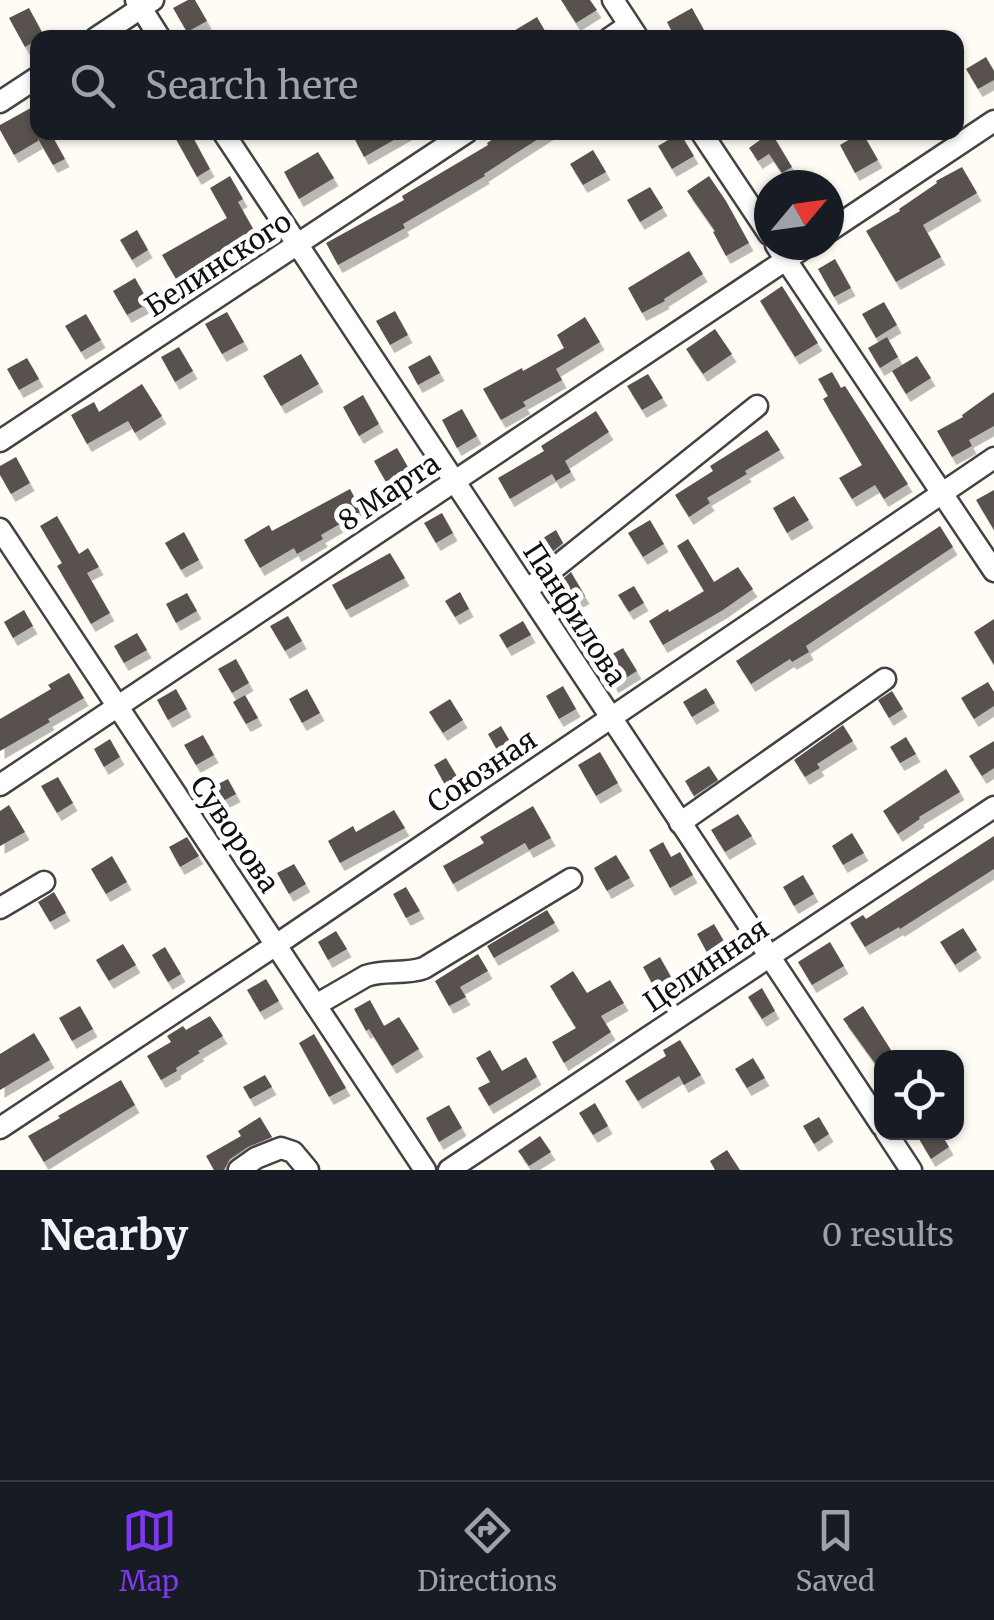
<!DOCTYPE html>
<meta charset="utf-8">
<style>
body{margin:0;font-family:Merriweather,serif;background:#20242c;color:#f1f3f6}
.controls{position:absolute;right:30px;bottom:30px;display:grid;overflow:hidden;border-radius:20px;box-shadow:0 2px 8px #0004}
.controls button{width:90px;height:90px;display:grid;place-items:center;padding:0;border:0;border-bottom:2px solid #363941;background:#171b24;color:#f1f3f6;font:50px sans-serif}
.compass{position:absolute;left:754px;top:170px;width:90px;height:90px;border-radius:50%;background:#171b24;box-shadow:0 2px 8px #0004;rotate:61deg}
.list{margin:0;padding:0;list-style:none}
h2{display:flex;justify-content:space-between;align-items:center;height:130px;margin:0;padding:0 40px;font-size:42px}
h2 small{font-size:32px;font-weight:400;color:#9ea1a6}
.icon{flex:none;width:55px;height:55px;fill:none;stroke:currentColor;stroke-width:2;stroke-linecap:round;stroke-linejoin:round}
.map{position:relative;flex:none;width:994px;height:1170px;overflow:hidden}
.search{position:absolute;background:#171b24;box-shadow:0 2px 8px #0004;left:30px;right:30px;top:30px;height:110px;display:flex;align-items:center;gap:25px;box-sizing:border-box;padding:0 35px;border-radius:20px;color:#9ea1a6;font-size:38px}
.sheet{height:310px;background:#171b24}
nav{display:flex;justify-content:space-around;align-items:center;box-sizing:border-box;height:140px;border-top:2px solid #363941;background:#171b24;font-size:28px;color:#9ea1a6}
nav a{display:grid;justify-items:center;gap:5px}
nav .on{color:#7c3aed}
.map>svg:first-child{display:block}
</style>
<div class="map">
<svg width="994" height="1170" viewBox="0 0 994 1170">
<defs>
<filter id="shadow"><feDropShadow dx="4.5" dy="8" stdDeviation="0" flood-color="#0004"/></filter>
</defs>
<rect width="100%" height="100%" fill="#fefcf4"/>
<g fill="#58514d" filter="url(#shadow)">
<path d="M188,0H195L207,21L187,32L173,8Z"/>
<path d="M561,0H590L597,10L576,23Z"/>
<path d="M29,8L44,36L38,38V40L25,47L9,18Z"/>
<path d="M692,8L705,32L695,38H675L667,22Z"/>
<path d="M537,17L549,38H502Z"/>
<path d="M986,57L994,71V80L978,89L966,69Z"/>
<path d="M38,104V132H50L65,159L53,165L38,139V141L14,155L0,130V125Z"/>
<path d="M172,132H190L210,169L197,177Z"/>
<path d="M351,132H408L364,157Z"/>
<path d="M504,132H549L484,174L485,176L403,224L405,228L338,265L326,243L404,200L402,196L488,145L487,143Z"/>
<path d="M755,132H771L792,167L782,173L769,154L758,161L749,148L760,140Z"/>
<path d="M862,132L878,160L855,173L840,145Z"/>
<path d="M680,133L694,156L672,169L658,146Z"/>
<path d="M593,150L606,172L583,185L570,164Z"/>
<path d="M318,152L334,178L299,199L284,172Z"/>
<path d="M962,167L977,193L923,225L941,257L896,282L866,231L900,211L899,209L937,183L936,181Z"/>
<path d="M230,176L243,199L238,202L256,234L224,252L227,257L179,284L162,255L227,218L210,188Z"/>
<path d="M709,176L726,201L749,243L726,256L713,232L715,231L687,191Z"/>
<path d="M650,187L663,208L640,222L627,200Z"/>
<path d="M137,230L148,250L132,260L120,240Z"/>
<path d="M689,251L703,274L664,299L665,301L642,313L628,288Z"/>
<path d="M835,259L851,288L834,297L818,269Z"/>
<path d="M135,278L149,303L127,315L113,291Z"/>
<path d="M782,286L818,343L795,357L760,301Z"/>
<path d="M884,302L897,325L876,338L862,314Z"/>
<path d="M395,311L408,335L390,345L376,321Z"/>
<path d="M227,312L244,342L222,354L205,324Z"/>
<path d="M86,314L101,340L81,352L65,326Z"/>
<path d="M585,317L600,342L556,369L562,380L523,402L526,406L501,420L483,389L522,368L523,371L564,348L557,335Z"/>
<path d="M715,329L732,354L703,374L686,349Z"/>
<path d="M887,337L898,357L880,368L868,348Z"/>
<path d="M179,347L193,371L175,382L161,357Z"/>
<path d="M301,354L319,384L281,406L263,376Z"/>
<path d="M430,355L440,373L418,385L408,367Z"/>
<path d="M917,356L931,378L906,394L892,371Z"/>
<path d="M27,358L39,379L19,390L7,369Z"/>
<path d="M832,372L841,388L845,386L908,484L884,499L875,485L852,499L839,478L862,465L823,399L828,396L818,379Z"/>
<path d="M648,374L663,398L642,410L627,386Z"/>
<path d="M142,384L162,416L135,433L128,421L87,444L71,415L94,402L99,412Z"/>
<path d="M994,392V426L969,440L972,446L952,457L937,431L963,417L962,415Z"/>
<path d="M363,395L379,424L359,436L343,407Z"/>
<path d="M462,409L477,436L457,448L442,420Z"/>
<path d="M596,411L609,432L565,461L571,472L556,481L552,474L510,499L498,478L544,451L541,446Z"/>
<path d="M767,430L780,450L745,471L747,474L707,498L710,503L689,517L675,495L713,471L710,466Z"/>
<path d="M397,448L413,476L390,489L374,461Z"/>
<path d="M16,457L30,483L11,494L0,475V466Z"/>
<path d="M350,489L362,511L321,535L323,539L297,554L294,548L260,568L244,540L269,525L272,531Z"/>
<path d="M994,490V530L976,500Z"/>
<path d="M794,496L809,520L787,533L773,508Z"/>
<path d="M442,513L453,533L436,543L424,523Z"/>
<path d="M57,516L79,554L88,548L99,567L87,573L110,613L91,624L57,566L62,563L40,526Z"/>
<path d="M650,520L664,544L643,557L628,533Z"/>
<path d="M940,526L953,547L806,646L809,652L792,662L790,659L751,684L736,661Z"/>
<path d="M556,530L563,543L540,562L530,546Z"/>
<path d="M184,532L199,560L181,570L165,543Z"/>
<path d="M688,539L714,582L738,567L753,589L723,610L663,645L649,621L668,609L669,612L704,591L677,546Z"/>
<path d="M390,553L405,578L346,610L332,585Z"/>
<path d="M571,572L585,596L565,607L553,587Z"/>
<path d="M634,586L644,603L629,612L618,595Z"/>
<path d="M460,592L469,609L455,617L445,601Z"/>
<path d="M187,593L197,611L176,623L166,604Z"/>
<path d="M24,610L33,626L13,638L4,622Z"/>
<path d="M288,616L302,641L285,651L270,626Z"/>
<path d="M994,619V665L974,632Z"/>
<path d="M523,621L531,635L507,648L499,635Z"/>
<path d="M137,633L147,650L124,663L114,646Z"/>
<path d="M623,648L637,671L614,685L600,661Z"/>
<path d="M236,659L249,683L232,693L218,669Z"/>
<path d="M69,673L84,698L48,719L50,722L0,751V719L51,689L48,685Z"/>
<path d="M988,682L994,692V706L974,719L961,698Z"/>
<path d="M563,686L576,709L559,719L546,696Z"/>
<path d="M706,688L715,703L692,717L683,702Z"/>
<path d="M176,689L187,709L168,720L157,700Z"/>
<path d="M307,689L320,713L302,723L289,699Z"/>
<path d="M892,691L903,709L889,718L878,700Z"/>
<path d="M245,695L258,718L246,724L233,702Z"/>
<path d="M450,699L463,720L443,733L429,712Z"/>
<path d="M843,725L853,741L817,764L820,768L805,777L794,760Z"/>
<path d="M501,726L515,750L501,757L488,734Z"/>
<path d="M203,735L214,755L196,765L184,745Z"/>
<path d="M906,737L916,754L900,763L890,747Z"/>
<path d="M110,739L120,757L104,767L94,749Z"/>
<path d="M994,741V768L982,776L969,756Z"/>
<path d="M600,752L618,783L596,796L578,765Z"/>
<path d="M446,758L462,785L449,792L434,765Z"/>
<path d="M709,766L718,780L694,796L685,781Z"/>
<path d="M946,769L960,792L919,817L920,819L898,834L883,811Z"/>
<path d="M58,777L73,803L57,813L41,786Z"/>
<path d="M228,779L236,794L223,801L214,786Z"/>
<path d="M9,805L25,832L0,846V811Z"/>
<path d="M533,806L551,838L529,850L525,843L453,884L443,866L484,843L480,837Z"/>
<path d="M394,810L405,828L340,863L328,841L353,826L356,832Z"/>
<path d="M738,814L752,836L725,852L711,830Z"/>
<path d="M852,833L864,853L843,865L832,846Z"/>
<path d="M994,836V869L900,929L899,927L865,947L850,923L863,915L866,919Z"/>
<path d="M187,837L199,856L180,867L169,847Z"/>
<path d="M663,842L671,857L680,852L693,875L670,888L649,850Z"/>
<path d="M616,855L630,878L607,891L594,868Z"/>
<path d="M112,856L127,882L106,894L91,869Z"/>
<path d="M294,864L306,884L289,894L277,873Z"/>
<path d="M803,875L814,894L794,906L783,887Z"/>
<path d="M406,887L420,911L406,918L393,894Z"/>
<path d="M54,892L66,913L50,922L38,902Z"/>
<path d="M547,910L555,923L494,958L487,946Z"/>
<path d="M714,924L729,950L711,960L697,934Z"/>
<path d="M963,928L977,950L955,965L940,942Z"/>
<path d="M336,931L347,949L328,960L318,942Z"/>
<path d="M830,942L844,966L812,985L798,962Z"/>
<path d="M123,944L136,965L109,981L96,960Z"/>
<path d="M165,947L181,974L168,982L152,955Z"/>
<path d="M478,954L488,971L460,987L466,997L449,1006L435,981Z"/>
<path d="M660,957L671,977L654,987L643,967Z"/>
<path d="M573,971L587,993L610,980L624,1003L601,1016L611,1032L564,1063L552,1042L576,1028L550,986Z"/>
<path d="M266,979L279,1001L260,1012L247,990Z"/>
<path d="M762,988L775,1011L762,1019L748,997Z"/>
<path d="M370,1000L384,1026L399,1017L419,1049L392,1066L369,1029L366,1031L354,1009Z"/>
<path d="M80,1006L93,1029L72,1041L59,1018Z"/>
<path d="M863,1006L896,1058H882V1073L843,1019Z"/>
<path d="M210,1016L223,1036L198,1051L200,1053L176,1068L177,1071L161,1080L147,1056L171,1042L167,1036L183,1026L186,1030Z"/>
<path d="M34,1033L50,1060L0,1090V1054Z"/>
<path d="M314,1034L346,1088L329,1097L299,1043Z"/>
<path d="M680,1040L701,1075L684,1085L679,1076L638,1101L625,1081L666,1056L663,1050Z"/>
<path d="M490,1050L502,1071L526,1057L537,1077L489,1106L478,1088L490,1082L476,1058Z"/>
<path d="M753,1058L765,1078L747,1088L735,1069Z"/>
<path d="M265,1075L272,1087L250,1099L243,1087Z"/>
<path d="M121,1080L135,1105L44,1162L28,1136L60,1118L58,1116Z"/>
<path d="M595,1103L608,1126L593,1135L579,1113Z"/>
<path d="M449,1105L462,1128L439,1142L426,1118Z"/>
<path d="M260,1117L272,1137L248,1147L230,1159L224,1170H214L206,1156L241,1136L238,1131Z"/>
<path d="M819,1117L829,1134L814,1144L803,1126Z"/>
<path d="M929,1132H940L949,1147L931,1159L919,1139Z"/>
<path d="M540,1136L551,1152L529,1166L518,1151Z"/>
<path d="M727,1150L740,1170H715L710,1161Z"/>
</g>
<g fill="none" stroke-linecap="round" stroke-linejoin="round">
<defs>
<g id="minor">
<path d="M136,0L160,38"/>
<path d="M613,0L638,38"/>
<path d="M96,38L153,0"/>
<path d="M610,38L629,25"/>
<path d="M0,102L38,77"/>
<path d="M223,132L882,1126"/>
<path d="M701,132L769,234"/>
<path d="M829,231L994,121"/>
<path d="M776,245L994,571"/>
<path d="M0,441L467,132"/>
<path d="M0,529L425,1170"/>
<path d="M527,590L757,406"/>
<path d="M0,785L808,245"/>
<path d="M680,823L885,679"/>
<path d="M0,908L44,882"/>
<path d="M316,1005L366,976C385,969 405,975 424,968L571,879"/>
<path d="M0,1128L276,945L994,458"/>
<path d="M886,1132L911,1170"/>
<path d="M239,1170L256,1158L281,1148L293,1152L308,1170"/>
<path d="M449,1170L994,807"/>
</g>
</defs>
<use href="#minor" stroke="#434343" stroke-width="25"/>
<use href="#minor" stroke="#fff" stroke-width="20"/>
</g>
<g text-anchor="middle" stroke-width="10" stroke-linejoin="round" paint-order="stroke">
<g font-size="28" fill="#101010" stroke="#fff">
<text transform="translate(218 264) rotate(-33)" y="10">Белинского</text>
<text transform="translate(389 492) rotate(-34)" y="10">8 Марта</text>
<text transform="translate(575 614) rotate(57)" y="10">Панфилова</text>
<text transform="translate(482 771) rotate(-34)" y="10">Союзная</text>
<text transform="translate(235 834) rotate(56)" y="10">Суворова</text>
<text transform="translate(706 965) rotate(-34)" y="10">Целинная</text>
</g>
</g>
</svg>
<div class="controls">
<button><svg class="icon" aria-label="locate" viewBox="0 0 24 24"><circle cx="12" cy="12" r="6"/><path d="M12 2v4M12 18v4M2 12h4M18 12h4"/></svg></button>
</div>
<svg class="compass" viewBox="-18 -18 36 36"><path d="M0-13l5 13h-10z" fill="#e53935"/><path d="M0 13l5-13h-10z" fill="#9ea1a6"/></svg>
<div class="search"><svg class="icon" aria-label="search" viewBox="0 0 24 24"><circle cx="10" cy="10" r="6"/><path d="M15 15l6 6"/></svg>Search here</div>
</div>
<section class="sheet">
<h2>Nearby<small>0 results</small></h2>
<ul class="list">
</ul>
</section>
<nav>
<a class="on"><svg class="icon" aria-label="map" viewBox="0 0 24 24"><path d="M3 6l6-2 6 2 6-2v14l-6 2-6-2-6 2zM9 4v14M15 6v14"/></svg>Map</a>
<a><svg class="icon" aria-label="directions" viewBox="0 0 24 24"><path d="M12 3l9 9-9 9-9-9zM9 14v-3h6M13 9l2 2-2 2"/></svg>Directions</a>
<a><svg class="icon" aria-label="saved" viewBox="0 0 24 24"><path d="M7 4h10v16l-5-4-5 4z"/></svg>Saved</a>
</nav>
